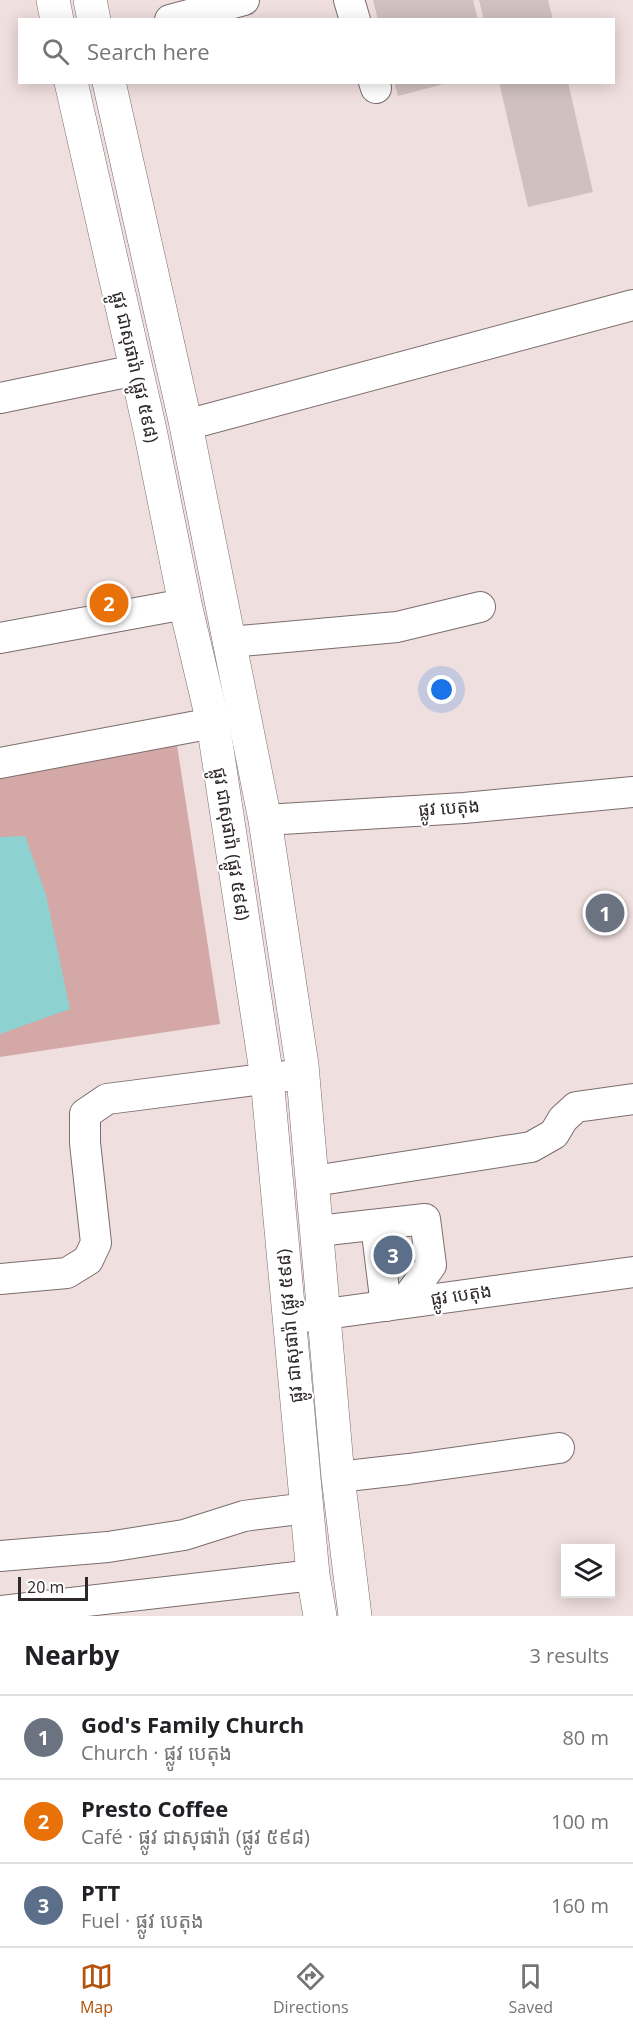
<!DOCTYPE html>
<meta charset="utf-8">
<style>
body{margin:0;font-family:"Open Sans","Noto Sans Khmer",sans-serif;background:#f6f6f6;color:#202124}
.controls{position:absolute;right:18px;bottom:18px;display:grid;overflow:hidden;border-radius:0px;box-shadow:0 3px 15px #0003}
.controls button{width:54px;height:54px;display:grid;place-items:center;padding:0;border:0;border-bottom:2px solid #e0e0e0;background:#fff;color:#202124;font:30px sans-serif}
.scale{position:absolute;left:18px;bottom:15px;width:70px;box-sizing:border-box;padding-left:6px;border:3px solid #2e2828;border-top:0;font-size:16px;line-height:21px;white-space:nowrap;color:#2e2828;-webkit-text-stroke:4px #fff;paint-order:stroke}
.you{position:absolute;left:442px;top:690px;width:21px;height:21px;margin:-15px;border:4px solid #fff;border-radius:50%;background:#1a73e8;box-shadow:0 0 0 9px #1a73e833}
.badge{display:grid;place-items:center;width:39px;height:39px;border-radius:50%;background:#b45309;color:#fff;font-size:20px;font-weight:700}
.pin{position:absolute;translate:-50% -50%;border:3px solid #fff;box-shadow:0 2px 6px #0006}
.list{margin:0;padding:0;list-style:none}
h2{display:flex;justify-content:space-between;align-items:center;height:78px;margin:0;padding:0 24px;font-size:26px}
h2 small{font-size:20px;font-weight:400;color:#757577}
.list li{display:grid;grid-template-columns:39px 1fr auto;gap:18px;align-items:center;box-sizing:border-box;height:84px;padding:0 24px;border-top:2px solid #e0e0e0}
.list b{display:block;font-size:22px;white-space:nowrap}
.list p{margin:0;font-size:20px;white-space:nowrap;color:#757577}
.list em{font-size:20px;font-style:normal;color:#757577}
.icon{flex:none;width:33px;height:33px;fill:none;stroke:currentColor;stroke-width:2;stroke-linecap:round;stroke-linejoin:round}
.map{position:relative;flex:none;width:633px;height:1616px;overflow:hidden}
.search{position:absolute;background:#fff;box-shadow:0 3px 15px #0003;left:18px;right:18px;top:18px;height:66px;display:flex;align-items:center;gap:15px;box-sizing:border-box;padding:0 21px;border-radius:0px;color:#757577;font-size:22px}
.sheet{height:330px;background:#fff}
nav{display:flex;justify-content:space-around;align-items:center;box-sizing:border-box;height:84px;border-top:2px solid #e0e0e0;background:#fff;font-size:16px;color:#757577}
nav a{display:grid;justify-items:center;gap:3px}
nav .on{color:#b45309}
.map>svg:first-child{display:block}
</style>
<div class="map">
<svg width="633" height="1616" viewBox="0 0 633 1616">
<rect width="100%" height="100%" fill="#efdfde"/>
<path fill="#d4a8a6" d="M173,719L220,1024L0,1057V750Z"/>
<path fill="#8dd1d1" d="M25,836L46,895L70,1009L0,1034V837Z"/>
<g fill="#d0c1c0">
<path d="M373,0H473L478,20H378Z"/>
<path d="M479,0H548L553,20H484Z"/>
<path d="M394,82H448V83L398,96Z"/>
<path d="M499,82H568L593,192L528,207Z"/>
</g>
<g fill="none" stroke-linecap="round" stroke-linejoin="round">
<defs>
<g id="minor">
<path d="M349,0L355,20"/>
<path d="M170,20L244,0"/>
<path d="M374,82L376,88"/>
<path d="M0,398L136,370"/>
<path d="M186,425L633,305"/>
<path d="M0,638L185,604"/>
<path d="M230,642L397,627L480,607"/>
<path d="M0,763L213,723"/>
<path d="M265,820L464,808L633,792"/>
<path d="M314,1181L531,1147L554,1134L563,1119L576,1107L633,1099"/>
<path d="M376,1225L386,1306"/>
<path d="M318,1231L425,1219L431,1265L404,1303"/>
<path d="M0,1279L67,1273L88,1260L96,1243L85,1143V1114L107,1099L303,1074"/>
<path d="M289,1319L633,1272"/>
<path d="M338,1477L409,1469L559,1448"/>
<path d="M0,1556L108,1547L184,1535L244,1516L307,1508"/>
<path d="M0,1611L313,1575"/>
</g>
<g id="major">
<path d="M53,0L57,20"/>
<path d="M90,0L94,20"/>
<path d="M71,82L150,430L185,604L213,723L267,1078L313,1575L320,1616"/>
<path d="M109,82L186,425L265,820L302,1065L338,1477L355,1616"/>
</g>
</defs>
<use href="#minor" stroke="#7b6d6c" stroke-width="32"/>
<use href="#major" stroke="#7b6d6c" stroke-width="34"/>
<use href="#minor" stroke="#fff" stroke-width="30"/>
<use href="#major" stroke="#fff" stroke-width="33"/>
</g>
<g text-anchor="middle" stroke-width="4.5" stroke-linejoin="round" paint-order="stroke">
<g font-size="18" fill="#2e2828" stroke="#fff">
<text transform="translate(135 367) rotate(77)" y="6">ផ្លូវ ជាសុផារ៉ា (ផ្លូវ ៥៩៨)</text>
<text transform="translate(449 808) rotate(-4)" y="6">ផ្លូវ បេតុង</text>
<text transform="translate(231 844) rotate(81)" y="6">ផ្លូវ ជាសុផារ៉ា (ផ្លូវ ៥៩៨)</text>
<text transform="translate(461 1295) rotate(-8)" y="6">ផ្លូវ បេតុង</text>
<text transform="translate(290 1326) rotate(-95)" y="6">ផ្លូវ ជាសុផារ៉ា (ផ្លូវ ៥៩៨)</text>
</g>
</g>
</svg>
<div class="controls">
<button><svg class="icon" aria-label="layers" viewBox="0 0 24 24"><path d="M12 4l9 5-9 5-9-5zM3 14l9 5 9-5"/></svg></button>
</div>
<div class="scale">20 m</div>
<div class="you"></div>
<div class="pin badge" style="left:605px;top:913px;background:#6b7280">1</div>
<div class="pin badge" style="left:109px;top:603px;background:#e8710a">2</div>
<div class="pin badge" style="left:393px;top:1255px;background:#5c6f8a">3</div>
<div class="search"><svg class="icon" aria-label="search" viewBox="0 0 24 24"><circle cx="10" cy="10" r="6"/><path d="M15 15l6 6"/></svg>Search here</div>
</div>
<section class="sheet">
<h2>Nearby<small>3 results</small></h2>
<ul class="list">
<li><span class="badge" style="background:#6b7280">1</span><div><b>God's Family Church</b><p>Church · ផ្លូវ បេតុង</p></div><em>80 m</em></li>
<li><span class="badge" style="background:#e8710a">2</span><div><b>Presto Coffee</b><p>Café · ផ្លូវ ជាសុផារ៉ា (ផ្លូវ ៥៩៨)</p></div><em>100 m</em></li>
<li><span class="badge" style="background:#5c6f8a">3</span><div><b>PTT</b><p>Fuel · ផ្លូវ បេតុង</p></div><em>160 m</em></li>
</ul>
</section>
<nav>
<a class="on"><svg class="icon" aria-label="map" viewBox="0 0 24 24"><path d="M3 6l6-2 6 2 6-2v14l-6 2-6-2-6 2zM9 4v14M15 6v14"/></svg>Map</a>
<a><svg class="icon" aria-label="directions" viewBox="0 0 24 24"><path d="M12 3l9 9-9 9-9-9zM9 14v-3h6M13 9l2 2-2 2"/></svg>Directions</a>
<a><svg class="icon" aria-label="saved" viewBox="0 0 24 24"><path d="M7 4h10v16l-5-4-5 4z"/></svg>Saved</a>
</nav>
